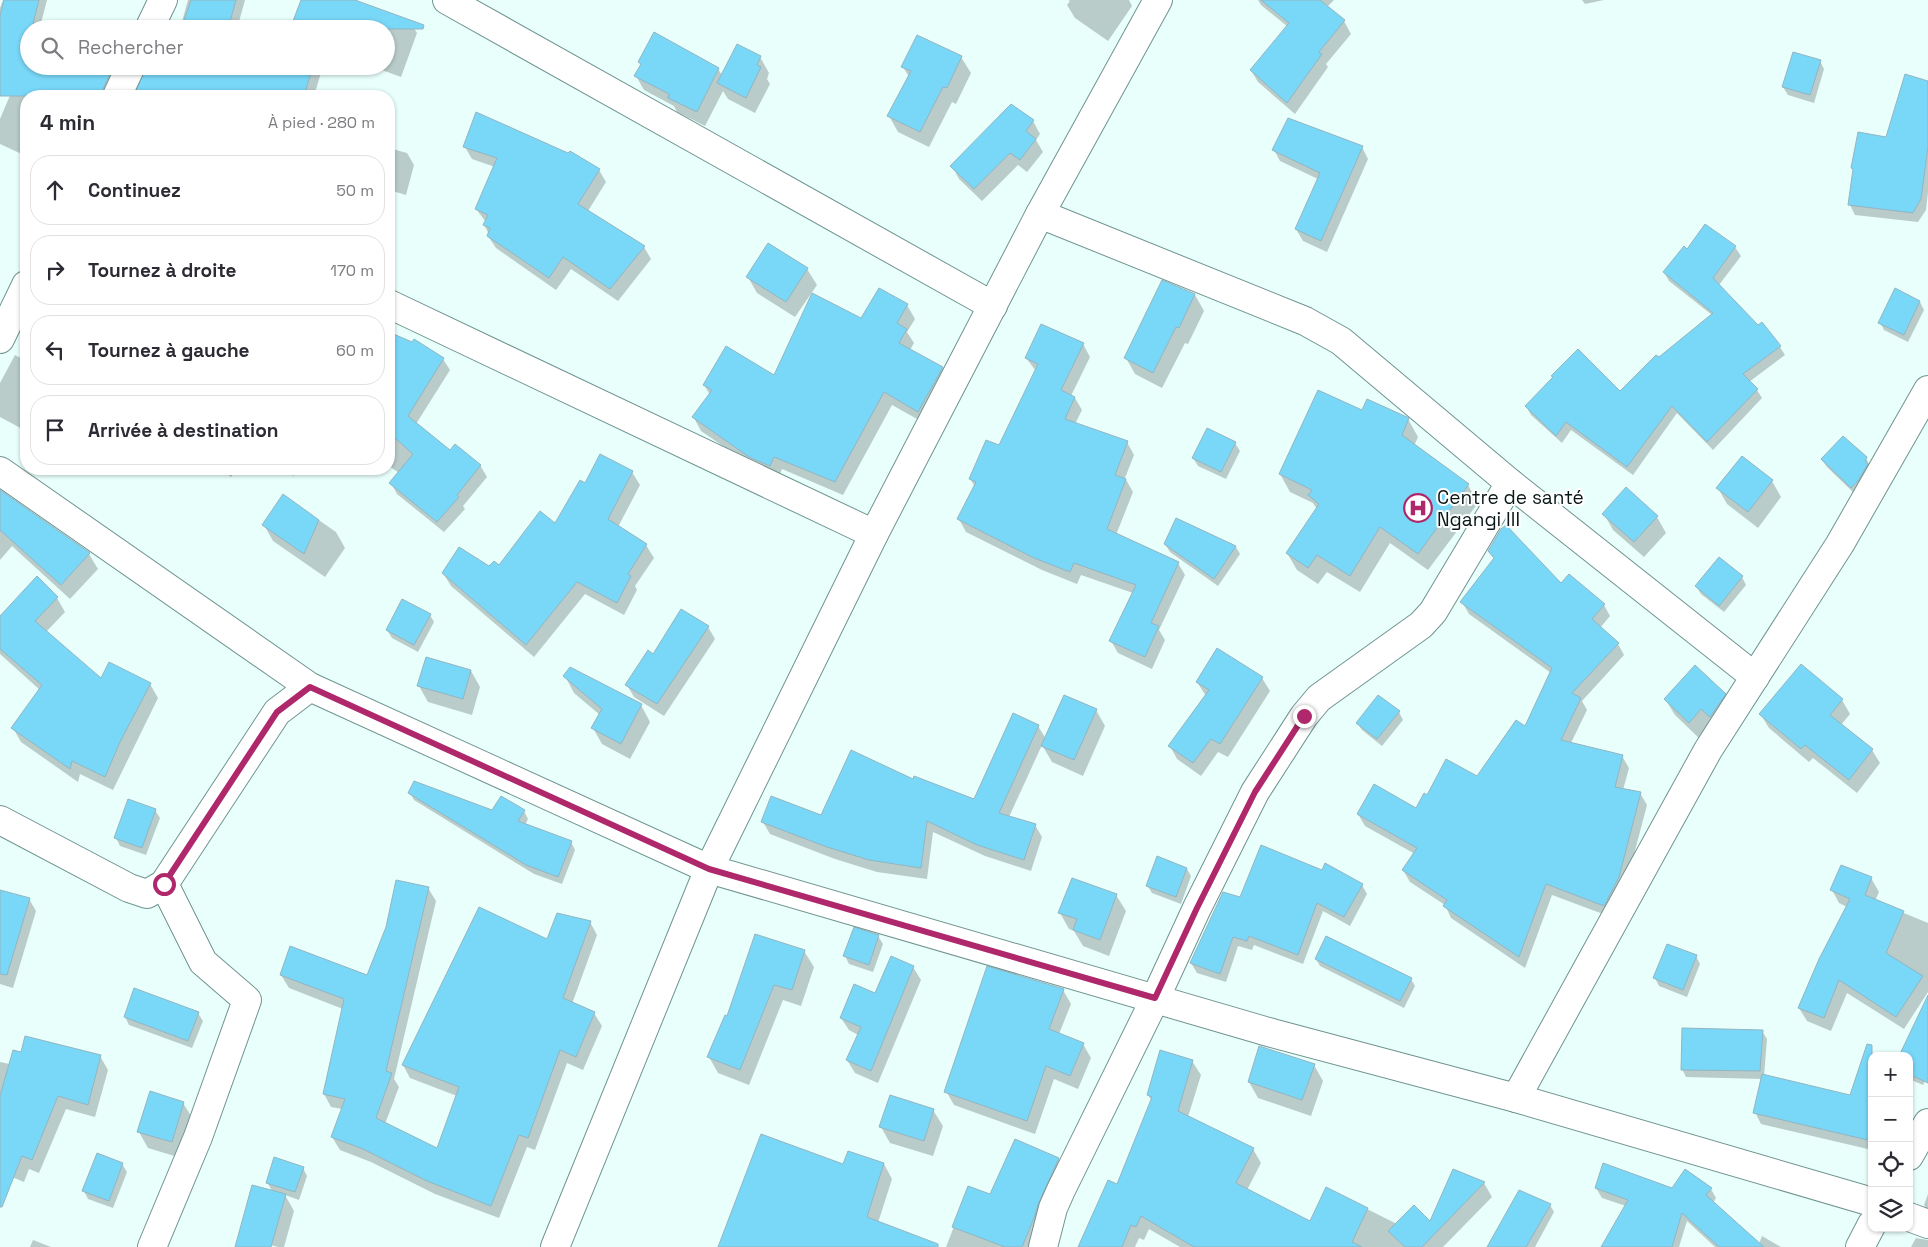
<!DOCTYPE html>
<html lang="fr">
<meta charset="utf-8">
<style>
body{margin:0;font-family:"Space Grotesk",sans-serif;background:#f2f2f3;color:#2b2b33}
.controls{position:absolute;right:15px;bottom:15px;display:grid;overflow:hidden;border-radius:10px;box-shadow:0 1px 4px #0004}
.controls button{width:45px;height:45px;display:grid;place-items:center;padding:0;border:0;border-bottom:1px solid #e1e1e2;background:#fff;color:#2b2b33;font:25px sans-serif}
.stop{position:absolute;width:15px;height:15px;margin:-11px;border:4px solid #af286c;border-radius:50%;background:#fff}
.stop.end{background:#af286c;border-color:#fff;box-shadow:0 1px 5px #0008}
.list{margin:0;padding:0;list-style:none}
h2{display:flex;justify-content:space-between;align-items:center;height:65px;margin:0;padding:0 20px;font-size:21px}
h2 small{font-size:16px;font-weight:400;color:#7c7c81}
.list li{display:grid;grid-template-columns:32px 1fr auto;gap:15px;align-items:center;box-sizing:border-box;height:70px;margin:0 10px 10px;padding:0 10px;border:1px solid #e1e1e2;border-radius:20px}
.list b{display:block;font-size:19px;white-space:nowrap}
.list em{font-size:16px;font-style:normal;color:#7c7c81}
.icon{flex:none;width:28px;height:28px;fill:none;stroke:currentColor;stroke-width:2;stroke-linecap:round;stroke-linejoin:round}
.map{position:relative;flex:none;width:1928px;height:1247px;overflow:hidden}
.search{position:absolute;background:#fff;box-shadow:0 1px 4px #0004;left:20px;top:20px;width:375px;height:55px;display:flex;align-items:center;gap:12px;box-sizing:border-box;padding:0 18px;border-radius:28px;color:#7c7c81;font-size:19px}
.panel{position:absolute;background:#fff;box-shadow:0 1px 4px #0004;left:20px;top:90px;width:375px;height:385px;border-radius:20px}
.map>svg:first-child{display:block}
</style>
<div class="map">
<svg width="1928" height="1247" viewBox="0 0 1928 1247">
<rect width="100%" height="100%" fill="#e8fffc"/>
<g fill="#0003">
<path d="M3,0H47L40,27L29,29V66H117L111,96H26V156L0,144V119L11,93L0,88V8Z"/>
<path d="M188,0H245L237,29H180Z"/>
<path d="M302,0H351L410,22L417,33L401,77L371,66H386V29Z"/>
<path d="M1068,0H1129L1132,6L1108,41L1075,18L1067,5L1070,1Z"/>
<path d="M1258,0H1334L1327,7L1344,21L1351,34L1326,64L1328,67L1295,114L1258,82L1251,70L1288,27L1261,5Z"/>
<path d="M1582,0H1604L1585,4Z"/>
<path d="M918,37L961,57L971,73L956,104L952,102L929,147L898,132L889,116L909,77L903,67Z"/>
<path d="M760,57L769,73L767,79L770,84L755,113L728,99L723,91L705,126L677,112L674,106L644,90L636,76L641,65L640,62L718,69L722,75Z"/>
<path d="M1820,61L1824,69L1814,103L1788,95L1783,87Z"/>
<path d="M150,66H323L314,96H135Z"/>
<path d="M1928,82V192L1926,210L1918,222L1855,215L1850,205L1854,170L1887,138Z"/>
<path d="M1033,121L1040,134L1036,140L1043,152L1027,172L1018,165L982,201L959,179L952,166Z"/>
<path d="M465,147L599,170L606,182L588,211L644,247L651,259L618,301L571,269L556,290L496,248L488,236L489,234L484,225L486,222L476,209L495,167L472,159Z"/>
<path d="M1362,147L1368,159L1327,252L1303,241L1296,229L1318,179L1280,161L1274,150Z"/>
<path d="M389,148L407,153L414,165L406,195L389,190Z"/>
<path d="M1705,225L1735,247L1741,256L1719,285L1758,327L1780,347L1785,355L1749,382L1757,390L1762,398L1713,450L1677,413L1633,475L1571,430L1562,443L1531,415L1526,406L1554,378L1552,376L1620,393L1712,315L1669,281L1664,272L1687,251Z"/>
<path d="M769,244L807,269L817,285L795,317L757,293L748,277Z"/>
<path d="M1195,295L1204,311L1188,344L1185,343L1162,388L1135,374L1126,358Z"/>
<path d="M1920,302L1924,310L1908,342L1884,330L1880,322Z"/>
<path d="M907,305L915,319L907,332L914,343L910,350L942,368L950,381L926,424L892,405L843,495L782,469L778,479L758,470L701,431L694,418L710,395L704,385L774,377L862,320Z"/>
<path d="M389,333L413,344L414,341L443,359L450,370L416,424L450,451L480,465L487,477L463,506L465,509L444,532L397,494L391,483L399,473L389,466Z"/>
<path d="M1083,344L1090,357L1071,396L1075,398L1082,410L1075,424L1127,442L1134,455L1125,478L1133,492L1116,535L1178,563L1185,575L1159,630L1165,640L1152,669L1118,653L1111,641L1133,593L1081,575L1077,584L1042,570L966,532L959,519L975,487L970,478L1000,447L1036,371L1026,358Z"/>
<path d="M15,355L26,361V431L0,417V383Z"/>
<path d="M1362,412L1408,419L1418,437L1414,446L1468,485L1478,503L1428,570L1390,543L1360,592L1327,572L1318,584L1297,570L1287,553L1317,509L1313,503L1290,492L1280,474Z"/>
<path d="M1235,443L1240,451L1226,479L1198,466L1193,458Z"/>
<path d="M1866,458L1870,466L1856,495L1827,467L1822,460Z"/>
<path d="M220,469H237L231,477Z"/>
<path d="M285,469H300L293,476Z"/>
<path d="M632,472L640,485L618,527L646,545L654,558L635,586L637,590L624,615L585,594L534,657L451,586L443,573L499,567L556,524L585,485Z"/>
<path d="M1772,481L1781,497L1758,528L1727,504L1718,488Z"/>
<path d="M0,492L89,554L98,569L70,599L12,546L0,560Z"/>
<path d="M284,496L336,532L345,548L325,577L273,541L264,525Z"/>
<path d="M1604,514L1657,517L1666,533L1644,557L1613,530Z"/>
<path d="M1177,520L1236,547L1240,554L1218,586L1170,552L1165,544Z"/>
<path d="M1489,551L1604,605L1610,616L1600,628L1618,644L1624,655L1582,701L1587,710L1571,743L1622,756L1629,768L1623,790L1640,793L1647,805L1625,889L1611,917L1552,895L1525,968L1451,918L1445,905L1410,882L1403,870L1415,854L1365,826L1358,814L1417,810L1428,796L1478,777L1525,727L1551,673L1469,614L1462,602L1495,560Z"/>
<path d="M1742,577L1746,585L1724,612L1701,594L1696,586Z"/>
<path d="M57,598L65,612L46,632L101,680L150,684L158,698L113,790L80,774L78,782L21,742L13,728L40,690L0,654V617Z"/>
<path d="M430,615L434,622L418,652L392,638L387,630Z"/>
<path d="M708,627L715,639L664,716L634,697L627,685L653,655Z"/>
<path d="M471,671L480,687L472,715L428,702L419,686Z"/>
<path d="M565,676L641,705L650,722L630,759L602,744L593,728L600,715L574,693Z"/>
<path d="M1262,678L1270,691L1228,757L1218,752L1201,776L1177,759L1170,746L1206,696L1197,682Z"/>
<path d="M1725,694L1734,711L1711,724L1699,738L1675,715L1665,699Z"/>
<path d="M1842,700L1850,714L1841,725L1872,750L1880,763L1857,793L1813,758L1809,762L1769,728L1761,715Z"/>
<path d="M1096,710L1105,726L1083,776L1052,762L1042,745L1009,817L1035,825L1042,837L1031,871L985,856L933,832L927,879L877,872L835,859L770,834L763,822L821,817L913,781L974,801L1038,726L1046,739Z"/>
<path d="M1399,712L1403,720L1382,746L1362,730L1357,723Z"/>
<path d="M410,793L493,811H524L528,819L525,825L571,842L575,850L562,884L534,874L414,800Z"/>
<path d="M155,810L160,818L146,855L120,846L116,838Z"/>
<path d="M1842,866L1871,878L1879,892L1875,901L1928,923V992L1904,1029L1847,993L1831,1031L1807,1021L1799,1008L1847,907L1839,903L1832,890Z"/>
<path d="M1187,869L1191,876L1181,904L1152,893L1147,885Z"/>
<path d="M1322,871L1362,885L1367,894L1350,926L1323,911L1303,964L1254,945L1252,950L1238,946L1226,982L1197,973L1191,963Z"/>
<path d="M428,888L436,901L394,1079L399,1087L385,1124L437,1150L457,1096L410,1078L403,1065L548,940L590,922L597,935L572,1004L594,1013L602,1026L583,1070L567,1063L535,1150L527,1147L499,1218L435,1194L371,1162L340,1150L332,1137L342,1109L331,1107L324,1094L343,1009L289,988L281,975L368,976Z"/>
<path d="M0,891L29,899L36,911L13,988L0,984Z"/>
<path d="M1116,895L1126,911L1109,956L1083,946L1074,931L1069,929L1060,913Z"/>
<path d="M878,936L883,944L873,972L849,964L845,956Z"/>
<path d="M804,951L814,967L801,1006L783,1000L749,1085L718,1073L709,1057L728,1018Z"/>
<path d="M1696,956L1700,964L1687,997L1659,986L1655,978Z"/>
<path d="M1316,959L1411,979L1415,986L1404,1008L1320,966Z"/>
<path d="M913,967L921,980L878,1083L855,1073L847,1060L858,1035L849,1030L841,1018Z"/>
<path d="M1063,990L1071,1004L1059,1034L1083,1044L1091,1058L1078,1089L1054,1079L1035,1134L954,1105L946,1091Z"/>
<path d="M198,1013L203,1021L192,1048L129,1025L125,1017Z"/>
<path d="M1762,1031L1767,1039L1764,1076L1850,1096L1872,1070V1150L1761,1124L1755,1112L1762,1079L1686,1077L1682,1069Z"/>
<path d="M1928,1043V1075L1923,1085L1909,1079V1056Z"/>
<path d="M22,1054L100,1056L108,1070L95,1117L66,1109L39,1173L29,1169L24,1182L0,1172V1062L10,1064Z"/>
<path d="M1192,1061L1201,1075L1188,1117L1253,1149L1261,1163L1247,1190L1310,1222L1327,1189L1397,1224L1430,1223L1454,1170L1484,1183L1492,1197L1443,1247H1180L1149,1229L1144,1240L1139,1238L1135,1247H1079L1118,1186L1152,1101L1148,1095Z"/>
<path d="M1314,1065L1323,1081L1311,1116L1258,1098L1249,1082Z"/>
<path d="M183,1103L193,1119L181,1158L148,1148L139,1132Z"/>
<path d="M933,1110L943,1126L933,1156L890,1143L881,1127Z"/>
<path d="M1058,1159L1066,1173L1035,1247H946L969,1188L991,1196Z"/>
<path d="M122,1164L127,1172L113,1208L88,1199L84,1191Z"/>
<path d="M884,1164L892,1179L877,1226L880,1247H749L844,1166Z"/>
<path d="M303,1168L307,1176L299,1200L285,1195L294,1211L284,1247H278L252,1240L272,1191L267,1182Z"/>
<path d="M1596,1188L1711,1189L1716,1198L1713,1203L1759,1244L1762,1236L1781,1247H1715L1687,1221L1679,1247H1603L1626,1206L1602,1198Z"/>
<path d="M1928,1194V1212L1924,1205Z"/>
<path d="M1550,1205L1554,1212L1535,1247H1489Z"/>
<path d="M1916,1238L1928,1240V1247H1911Z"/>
<path d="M33,1240L51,1247H30Z"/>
</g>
<g fill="#79d7f8" stroke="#93b5c1">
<path d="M4,0H39L33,23L48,29H29V66H114L103,89L102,96H0V16Z"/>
<path d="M191,0H236L228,29H181Z"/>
<path d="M301,0H355L424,25L423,29H290Z"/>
<path d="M1261,0H1320L1345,20L1319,52L1322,54L1287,103L1250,70L1289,23Z"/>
<path d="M654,32L719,68L697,112L668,98L669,94L634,76L641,64L638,62Z"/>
<path d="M917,35L962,56L947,88L943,87L920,132L887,116L911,71L901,67Z"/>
<path d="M737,44L761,56L757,65L761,67L746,98L717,83Z"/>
<path d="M1793,52L1821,60L1810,95L1782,87Z"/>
<path d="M146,66H313L304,96H134Z"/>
<path d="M1905,74L1928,81V147L1921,199L1913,213L1848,205L1853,169L1851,168L1858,132L1886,137Z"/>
<path d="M1011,104L1034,120L1026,131L1036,139L1020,160L1010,153L974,189L950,166Z"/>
<path d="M476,112L568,153L570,151L600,169L578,204L645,246L610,289L563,257L549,278L487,236L490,228L483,225L488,215L475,209L497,158L463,147Z"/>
<path d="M1288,118L1363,146L1321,241L1295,229L1320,173L1272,150Z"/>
<path d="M1705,224L1736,246L1713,278L1758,325L1762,322L1781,346L1743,374L1758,389L1707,442L1672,406L1627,467L1566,422L1556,436L1525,406L1553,377L1551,376L1578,349L1620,391L1656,355L1659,357L1713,313L1663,272L1684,246L1687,249Z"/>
<path d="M768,243L808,268L786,302L746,277Z"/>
<path d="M1162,280L1195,294L1179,328L1176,327L1153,373L1124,358Z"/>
<path d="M879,288L908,304L897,323L907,329L899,343L943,367L918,412L884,392L835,482L774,457L770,466L749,457L692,417L712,390L703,385L726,346L774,375L812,293L861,318Z"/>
<path d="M1895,288L1920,301L1904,335L1878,323Z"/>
<path d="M1041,324L1084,343L1061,390L1075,397L1065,419L1128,441L1115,475L1126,479L1107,529L1179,562L1151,623L1159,626L1145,657L1109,641L1136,585L1074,563L1070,572L1034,558L957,519L976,482L969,479L986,440L999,445L1038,364L1025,358Z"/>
<path d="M389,332L412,342L414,339L444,358L408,416L450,450L455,444L481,465L457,495L459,497L437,522L389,483L413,454L395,438L389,447Z"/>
<path d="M1318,390L1362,410L1367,399L1409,418L1402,435L1469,484L1418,554L1380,527L1350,576L1317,555L1308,568L1286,553L1319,504L1308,495L1312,490L1279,474Z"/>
<path d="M1207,428L1236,442L1221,472L1192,458Z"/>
<path d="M1843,436L1867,457L1865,461L1868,464L1858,481L1851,488L1821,459Z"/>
<path d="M600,454L633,471L608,519L647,544L628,574L631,576L617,603L577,582L526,645L442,573L459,547L489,566L494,561L499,565L540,511L555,523L580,480L585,483Z"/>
<path d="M1742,456L1773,480L1748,512L1716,488Z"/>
<path d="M1626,487L1658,516L1634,542L1602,514Z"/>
<path d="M0,490L90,553L61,585L0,530Z"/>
<path d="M283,494L319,520L304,554L262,525Z"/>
<path d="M1176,518L1236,546L1214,579L1164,544Z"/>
<path d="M1506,525L1561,583L1569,574L1605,604L1592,619L1619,643L1572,693L1581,698L1561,740L1623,755L1615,787L1641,792L1619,877L1604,906L1546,884L1519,957L1443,906L1447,900L1402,870L1417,848L1357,814L1374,784L1416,808L1424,793L1427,795L1446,759L1477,776L1516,720L1525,726L1552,668L1460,602L1494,558L1488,551L1501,529Z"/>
<path d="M1719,557L1743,576L1719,606L1695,586Z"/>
<path d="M37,576L58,597L35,621L101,678L109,662L151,683L120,742L105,777L72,761L70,769L11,728L42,685L0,649V616Z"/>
<path d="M402,599L431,614L414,645L386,630Z"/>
<path d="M681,609L709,626L657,704L625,685L648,650L653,654Z"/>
<path d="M1217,648L1263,677L1220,744L1211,739L1193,763L1168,746L1209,690L1196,682Z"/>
<path d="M426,657L471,670L463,699L417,686Z"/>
<path d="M1801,664L1843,699L1830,715L1873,749L1849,780L1805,745L1801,749L1759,714Z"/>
<path d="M1695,665L1726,694L1710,717L1701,709L1689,723L1664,699Z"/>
<path d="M570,667L642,704L621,744L591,728L602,709L563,676Z"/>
<path d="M1064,695L1097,709L1074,760L1041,746Z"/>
<path d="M1378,695L1400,711L1377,739L1356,723Z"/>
<path d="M1013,713L1039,725L999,813L1036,824L1024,860L977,845L927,821L921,868L869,860L827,847L761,822L771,796L821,815L851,750L913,779L914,776L974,799Z"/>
<path d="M414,781L492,810L501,796L525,810L518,821L572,841L558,877L526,865L408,793Z"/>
<path d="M128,799L156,809L142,848L114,838Z"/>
<path d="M1261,845L1322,870L1325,863L1363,884L1344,917L1317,903L1298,955L1249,936L1247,941L1233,937L1220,974L1190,963L1223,892L1240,897Z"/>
<path d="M1157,856L1187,868L1176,897L1146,886Z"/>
<path d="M1841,865L1872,877L1865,895L1904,911L1886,953L1923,976L1896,1017L1839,980L1824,1018L1798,1008L1819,959L1850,899L1830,890Z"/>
<path d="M1072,878L1117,894L1100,940L1073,930L1077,919L1058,913Z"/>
<path d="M396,880L429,887L386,1071L392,1073L376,1118L437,1148L459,1087L402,1065L479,907L547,939L557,913L591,921L563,998L595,1012L576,1057L560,1050L528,1138L519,1135L491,1206L427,1181L363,1149L331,1137L345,1099L323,1094L344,999L280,975L290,946L367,975L386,927Z"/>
<path d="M0,890L30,898L7,975L0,974Z"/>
<path d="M854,927L879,935L869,965L843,956Z"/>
<path d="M755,934L805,950L792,990L774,985L740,1070L707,1057L725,1015L727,1016Z"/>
<path d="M1326,936L1412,978L1400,1001L1315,959Z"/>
<path d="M1667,944L1697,955L1683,990L1653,978Z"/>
<path d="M891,956L914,966L871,1071L846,1060L861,1027L840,1018L854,984L875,993Z"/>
<path d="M987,966L1064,989L1049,1029L1084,1043L1070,1076L1046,1066L1027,1121L944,1092Z"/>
<path d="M134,988L199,1012L188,1041L124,1017Z"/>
<path d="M1928,995V1083L1909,1074V1056H1899Z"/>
<path d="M1682,1028L1763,1030L1760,1071L1681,1070Z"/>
<path d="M25,1036L101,1055L88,1105L58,1096L32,1160L22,1156L2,1207H0V1096L13,1050L21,1052Z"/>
<path d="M1867,1044L1872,1045V1141L1753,1113L1762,1074L1850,1095Z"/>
<path d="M1259,1046L1315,1064L1302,1100L1248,1082Z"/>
<path d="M1160,1050L1193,1060L1178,1111L1254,1148L1236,1183L1310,1221L1326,1187L1368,1208L1352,1242L1362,1247H1194L1141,1216L1136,1227L1131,1225L1122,1247H1078L1108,1180L1117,1184L1152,1097L1147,1095Z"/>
<path d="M150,1091L184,1102L172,1142L137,1132Z"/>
<path d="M890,1095L934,1109L924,1141L879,1127Z"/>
<path d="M761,1134L843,1164L848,1151L884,1163L867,1217L938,1244V1247H718Z"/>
<path d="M1015,1139L1059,1158L1039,1202L1034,1218L1022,1247H1005L952,1227L968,1186L990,1194Z"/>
<path d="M97,1153L123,1163L109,1201L82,1191Z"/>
<path d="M274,1157L304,1167L295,1192L266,1183Z"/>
<path d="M1603,1163L1672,1188L1685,1169L1712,1188L1706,1195L1764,1247H1719L1682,1213L1672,1247H1601L1628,1200L1595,1188Z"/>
<path d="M1453,1169L1485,1182L1422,1247H1405L1388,1231L1414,1205L1430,1221Z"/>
<path d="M252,1185L286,1194L271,1247H235Z"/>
<path d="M1519,1190L1551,1204L1526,1247H1487Z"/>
</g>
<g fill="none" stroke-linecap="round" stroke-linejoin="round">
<defs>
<g id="minor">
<path d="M447,0L993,306"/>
<path d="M149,29L163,0"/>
<path d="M117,96L131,66"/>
<path d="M1040,214L1305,321L1341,341L1510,483L1755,677"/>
<path d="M389,304L874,534"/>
<path d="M0,339L26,285"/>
<path d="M0,471L310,687L709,869L1272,1033L1516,1098L1872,1202"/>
<path d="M0,820L129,888L147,894L164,884L277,712L310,687"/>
<path d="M1516,1098L1708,750L1840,544L1928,390"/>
<path d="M1909,1156L1928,1123"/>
<path d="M1909,1217L1928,1224"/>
<path d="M152,1247L198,1137L247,1000L203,962L164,884"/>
<path d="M555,1247L709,869L874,534L1040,214L1158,0"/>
<path d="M1043,1247L1053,1208L1061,1190L1155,999L1197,908L1255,792L1304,716L1319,698L1421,625L1433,612L1510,483"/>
<path d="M1860,1247L1872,1224"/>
</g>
</defs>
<use href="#minor" stroke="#709491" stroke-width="30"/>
<use href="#minor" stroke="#fff" stroke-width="28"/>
</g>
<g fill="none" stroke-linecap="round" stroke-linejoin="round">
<path stroke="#af286c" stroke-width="6" d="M164,884L277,712L310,687L709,869L1155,998L1197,908L1255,792L1304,716"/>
</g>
<defs>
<symbol id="hospital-ring" viewBox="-11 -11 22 22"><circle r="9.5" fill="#fff" stroke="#af286c" stroke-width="1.5"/><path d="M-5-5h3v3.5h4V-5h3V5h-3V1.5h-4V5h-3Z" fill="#af286c"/></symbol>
</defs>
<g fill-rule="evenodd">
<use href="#hospital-ring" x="1402" y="492" width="32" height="32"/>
</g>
<g text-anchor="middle" stroke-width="4" stroke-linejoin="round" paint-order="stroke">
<g font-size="19" fill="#091716" stroke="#fff" text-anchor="start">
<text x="1437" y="504">Centre de santé<tspan x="1437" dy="22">Ngangi III</tspan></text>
</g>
</g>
</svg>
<div class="controls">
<button>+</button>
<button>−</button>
<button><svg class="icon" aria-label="locate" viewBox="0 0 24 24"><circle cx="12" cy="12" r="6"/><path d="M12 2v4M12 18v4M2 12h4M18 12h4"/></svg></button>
<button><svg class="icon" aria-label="layers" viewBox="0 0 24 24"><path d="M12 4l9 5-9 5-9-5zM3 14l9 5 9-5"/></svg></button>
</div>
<div class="stop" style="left:164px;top:884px"></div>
<div class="stop end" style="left:1304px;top:716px"></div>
<div class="search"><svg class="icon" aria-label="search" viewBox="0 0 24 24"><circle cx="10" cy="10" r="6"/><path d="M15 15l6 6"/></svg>Rechercher</div>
<section class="panel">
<h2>4 min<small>À pied · 280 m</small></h2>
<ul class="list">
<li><svg class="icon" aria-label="ahead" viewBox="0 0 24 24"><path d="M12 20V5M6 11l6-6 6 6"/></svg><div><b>Continuez</b></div><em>50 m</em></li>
<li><svg class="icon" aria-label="right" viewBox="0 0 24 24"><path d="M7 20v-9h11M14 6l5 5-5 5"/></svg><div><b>Tournez à droite</b></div><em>170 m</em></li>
<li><svg class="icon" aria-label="left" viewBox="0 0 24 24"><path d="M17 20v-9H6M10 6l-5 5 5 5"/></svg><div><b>Tournez à gauche</b></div><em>60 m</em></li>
<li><svg class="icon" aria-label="arrive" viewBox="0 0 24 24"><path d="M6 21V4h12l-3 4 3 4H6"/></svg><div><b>Arrivée à destination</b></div></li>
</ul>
</section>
</div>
